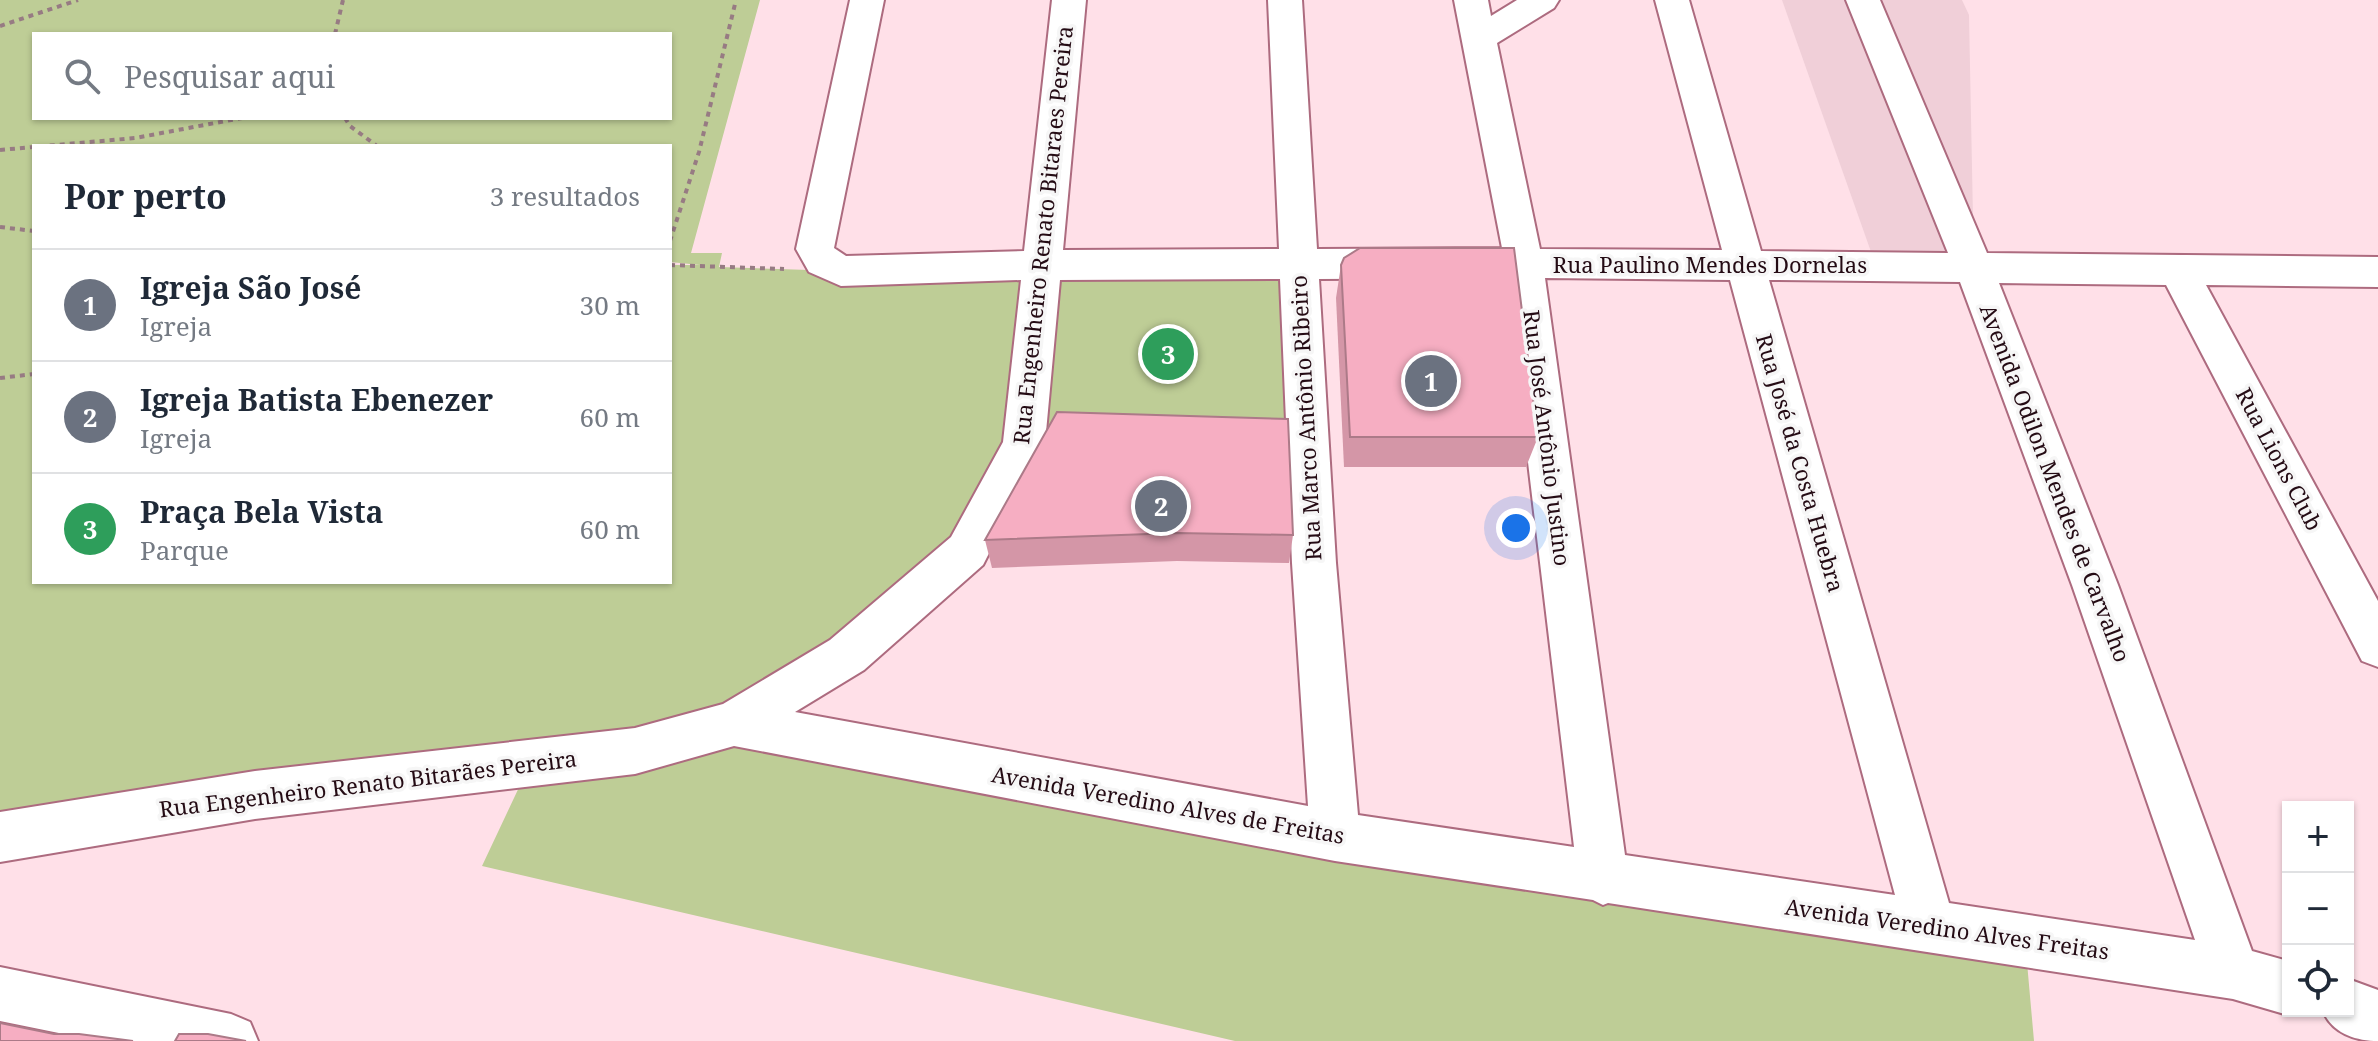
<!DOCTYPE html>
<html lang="pt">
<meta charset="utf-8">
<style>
body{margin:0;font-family:"Noto Serif",serif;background:#f6f6f7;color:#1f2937}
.controls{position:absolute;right:24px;bottom:24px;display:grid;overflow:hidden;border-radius:0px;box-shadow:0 2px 6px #0004}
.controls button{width:72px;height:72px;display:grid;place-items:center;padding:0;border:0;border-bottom:2px solid #e0e1e3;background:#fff;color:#1f2937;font:40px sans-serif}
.you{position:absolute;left:1516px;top:528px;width:28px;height:28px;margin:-20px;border:6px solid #fff;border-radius:50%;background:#1a73e8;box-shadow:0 0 0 12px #1a73e833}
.badge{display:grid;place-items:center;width:52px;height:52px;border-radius:50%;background:#2c7266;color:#fff;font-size:26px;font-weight:700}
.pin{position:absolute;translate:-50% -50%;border:4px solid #fff;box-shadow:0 2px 8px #0006}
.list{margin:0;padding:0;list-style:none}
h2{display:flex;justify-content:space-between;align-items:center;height:104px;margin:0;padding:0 32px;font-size:34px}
h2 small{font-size:26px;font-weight:400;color:#747a83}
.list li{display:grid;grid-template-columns:52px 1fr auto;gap:24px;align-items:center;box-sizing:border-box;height:112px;padding:0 32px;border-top:2px solid #e0e1e3}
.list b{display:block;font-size:30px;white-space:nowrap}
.list p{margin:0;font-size:26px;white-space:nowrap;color:#747a83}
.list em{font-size:26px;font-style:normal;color:#747a83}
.icon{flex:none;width:44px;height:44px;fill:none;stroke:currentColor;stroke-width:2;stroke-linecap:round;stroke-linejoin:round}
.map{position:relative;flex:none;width:2378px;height:1041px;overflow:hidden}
.search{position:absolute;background:#fff;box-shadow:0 2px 6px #0004;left:32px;top:32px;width:640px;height:88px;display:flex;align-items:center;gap:20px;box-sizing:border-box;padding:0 28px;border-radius:0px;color:#747a83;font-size:30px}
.panel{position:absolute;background:#fff;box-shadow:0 2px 6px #0004;left:32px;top:144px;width:640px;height:440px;border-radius:0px}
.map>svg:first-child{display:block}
</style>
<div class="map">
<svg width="2378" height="1041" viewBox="0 0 2378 1041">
<rect width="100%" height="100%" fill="#ffe0e8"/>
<path fill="#f0cfd8" d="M1782,0H1962L1969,15L1974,268L1876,266Z"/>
<path fill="#becd96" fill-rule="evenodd" d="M0,0H760L691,253H722L719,267L841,271L1297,263L1307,450L967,551L736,723L2025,940L2034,1041H1235L482,866L530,764L0,837ZM34,34H670V118H34ZM34,146H670V262L700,265H670V582H34Z"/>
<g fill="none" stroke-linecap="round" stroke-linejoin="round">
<defs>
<g id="minor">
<path d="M850,0H884L834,248L846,256L1024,251L1052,0H1086L1063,250L1279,249L1268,0H1302L1317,249L1502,248L1454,0H1488L1491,16L1517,0H1559L1554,8L1497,43L1540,249L1722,250L1655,0H1689L1761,251L1948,253L1846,0H1880L1987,253L2378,257V287L2206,285L2378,601V667L2362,661L2166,285L1999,283L2118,585L2252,951L2288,961V1011H2297L2288,1015L2233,999L1608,903L1603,905L1593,900L1335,861L734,746L635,774L255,819L0,862V812L255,771L635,728L723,704L830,640L951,537L1003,442L1021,280L841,286L809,272L796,249ZM1506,278L1574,847L1358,815L1336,563L1319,279ZM1545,278L1730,280L1895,895L1625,855ZM1280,279L1292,563L1308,806L795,712L864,670L983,565L1045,443L1060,280ZM1769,280L1960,282L2072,585L2195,940L1949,903Z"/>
<path d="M0,967L231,1014L250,1022L258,1041H98L0,1021Z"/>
<path d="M2348,979L2378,990V1041C2355,1041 2332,1033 2323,1011H2348Z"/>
</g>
</defs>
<use href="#minor" stroke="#ad6b7f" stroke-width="4"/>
<g stroke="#977b83" stroke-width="4" stroke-dasharray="5 5" stroke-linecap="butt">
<path d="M0,26L78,0"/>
<path d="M335,34L343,0"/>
<path d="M345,118L350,126L377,146"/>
<path d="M0,150L135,138L242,118"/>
<path d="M0,227L34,231"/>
<path d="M670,241L699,152L736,0"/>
<path d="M670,265L784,269"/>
<path d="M0,378L34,374"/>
</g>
<use href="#minor" fill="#fff" fill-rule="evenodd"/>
</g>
<g fill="#d496a7">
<path d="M1341,265L1538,437L1526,467H1344L1336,298Z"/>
<path d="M1057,412L1293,535L1289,563L1177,561L992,568L985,540Z"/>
</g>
<g fill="#f6aec2" stroke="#ac7a88" stroke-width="2">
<path d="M1360,248H1514L1538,437H1350L1341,265L1344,258Z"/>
<path d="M1057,412L1288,419L1293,535L1177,533L985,540Z"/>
<path d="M0,1023L54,1034H79L133,1041H0Z"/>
<path d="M179,1034H208L246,1041H175Z"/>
</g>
<g text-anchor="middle" stroke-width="7" stroke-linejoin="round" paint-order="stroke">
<g font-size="22" fill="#240b14" stroke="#f6f6f6">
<text transform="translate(1043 235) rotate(-84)" y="8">Rua Engenheiro Renato Bitaraes Pereira</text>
<text x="1710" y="273">Rua Paulino Mendes Dornelas</text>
<text transform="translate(1306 418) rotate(-93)" y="8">Rua Marco Antônio Ribeiro</text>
<text transform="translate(1547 438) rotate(83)" y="8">Rua José Antônio Justino</text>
<text transform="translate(2279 459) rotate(62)" y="8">Rua Lions Club</text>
<text transform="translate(1800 463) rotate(74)" y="8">Rua José da Costa Huebra</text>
<text transform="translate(2055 483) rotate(69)" y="8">Avenida Odilon Mendes de Carvalho</text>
<text transform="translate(368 784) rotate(-7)" y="8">Rua Engenheiro Renato Bitarães Pereira</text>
<text transform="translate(1168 805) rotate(10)" y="8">Avenida Veredino Alves de Freitas</text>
<text transform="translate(1947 929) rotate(8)" y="8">Avenida Veredino Alves Freitas</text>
</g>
</g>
</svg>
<div class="controls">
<button>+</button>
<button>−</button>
<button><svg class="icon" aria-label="locate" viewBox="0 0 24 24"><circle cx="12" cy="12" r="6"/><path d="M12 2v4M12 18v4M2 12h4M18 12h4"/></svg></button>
</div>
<div class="you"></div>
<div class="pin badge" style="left:1431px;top:381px;background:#6b7280">1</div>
<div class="pin badge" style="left:1161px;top:506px;background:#6b7280">2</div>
<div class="pin badge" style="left:1168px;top:354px;background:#2e9e5b">3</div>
<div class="search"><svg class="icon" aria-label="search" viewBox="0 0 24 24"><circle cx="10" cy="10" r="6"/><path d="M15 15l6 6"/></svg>Pesquisar aqui</div>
<section class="panel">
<h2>Por perto<small>3 resultados</small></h2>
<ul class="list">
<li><span class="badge" style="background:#6b7280">1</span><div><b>Igreja São José</b><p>Igreja</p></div><em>30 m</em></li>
<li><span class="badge" style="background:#6b7280">2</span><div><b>Igreja Batista Ebenezer</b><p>Igreja</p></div><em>60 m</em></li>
<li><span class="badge" style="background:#2e9e5b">3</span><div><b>Praça Bela Vista</b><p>Parque</p></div><em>60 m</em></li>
</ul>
</section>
</div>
